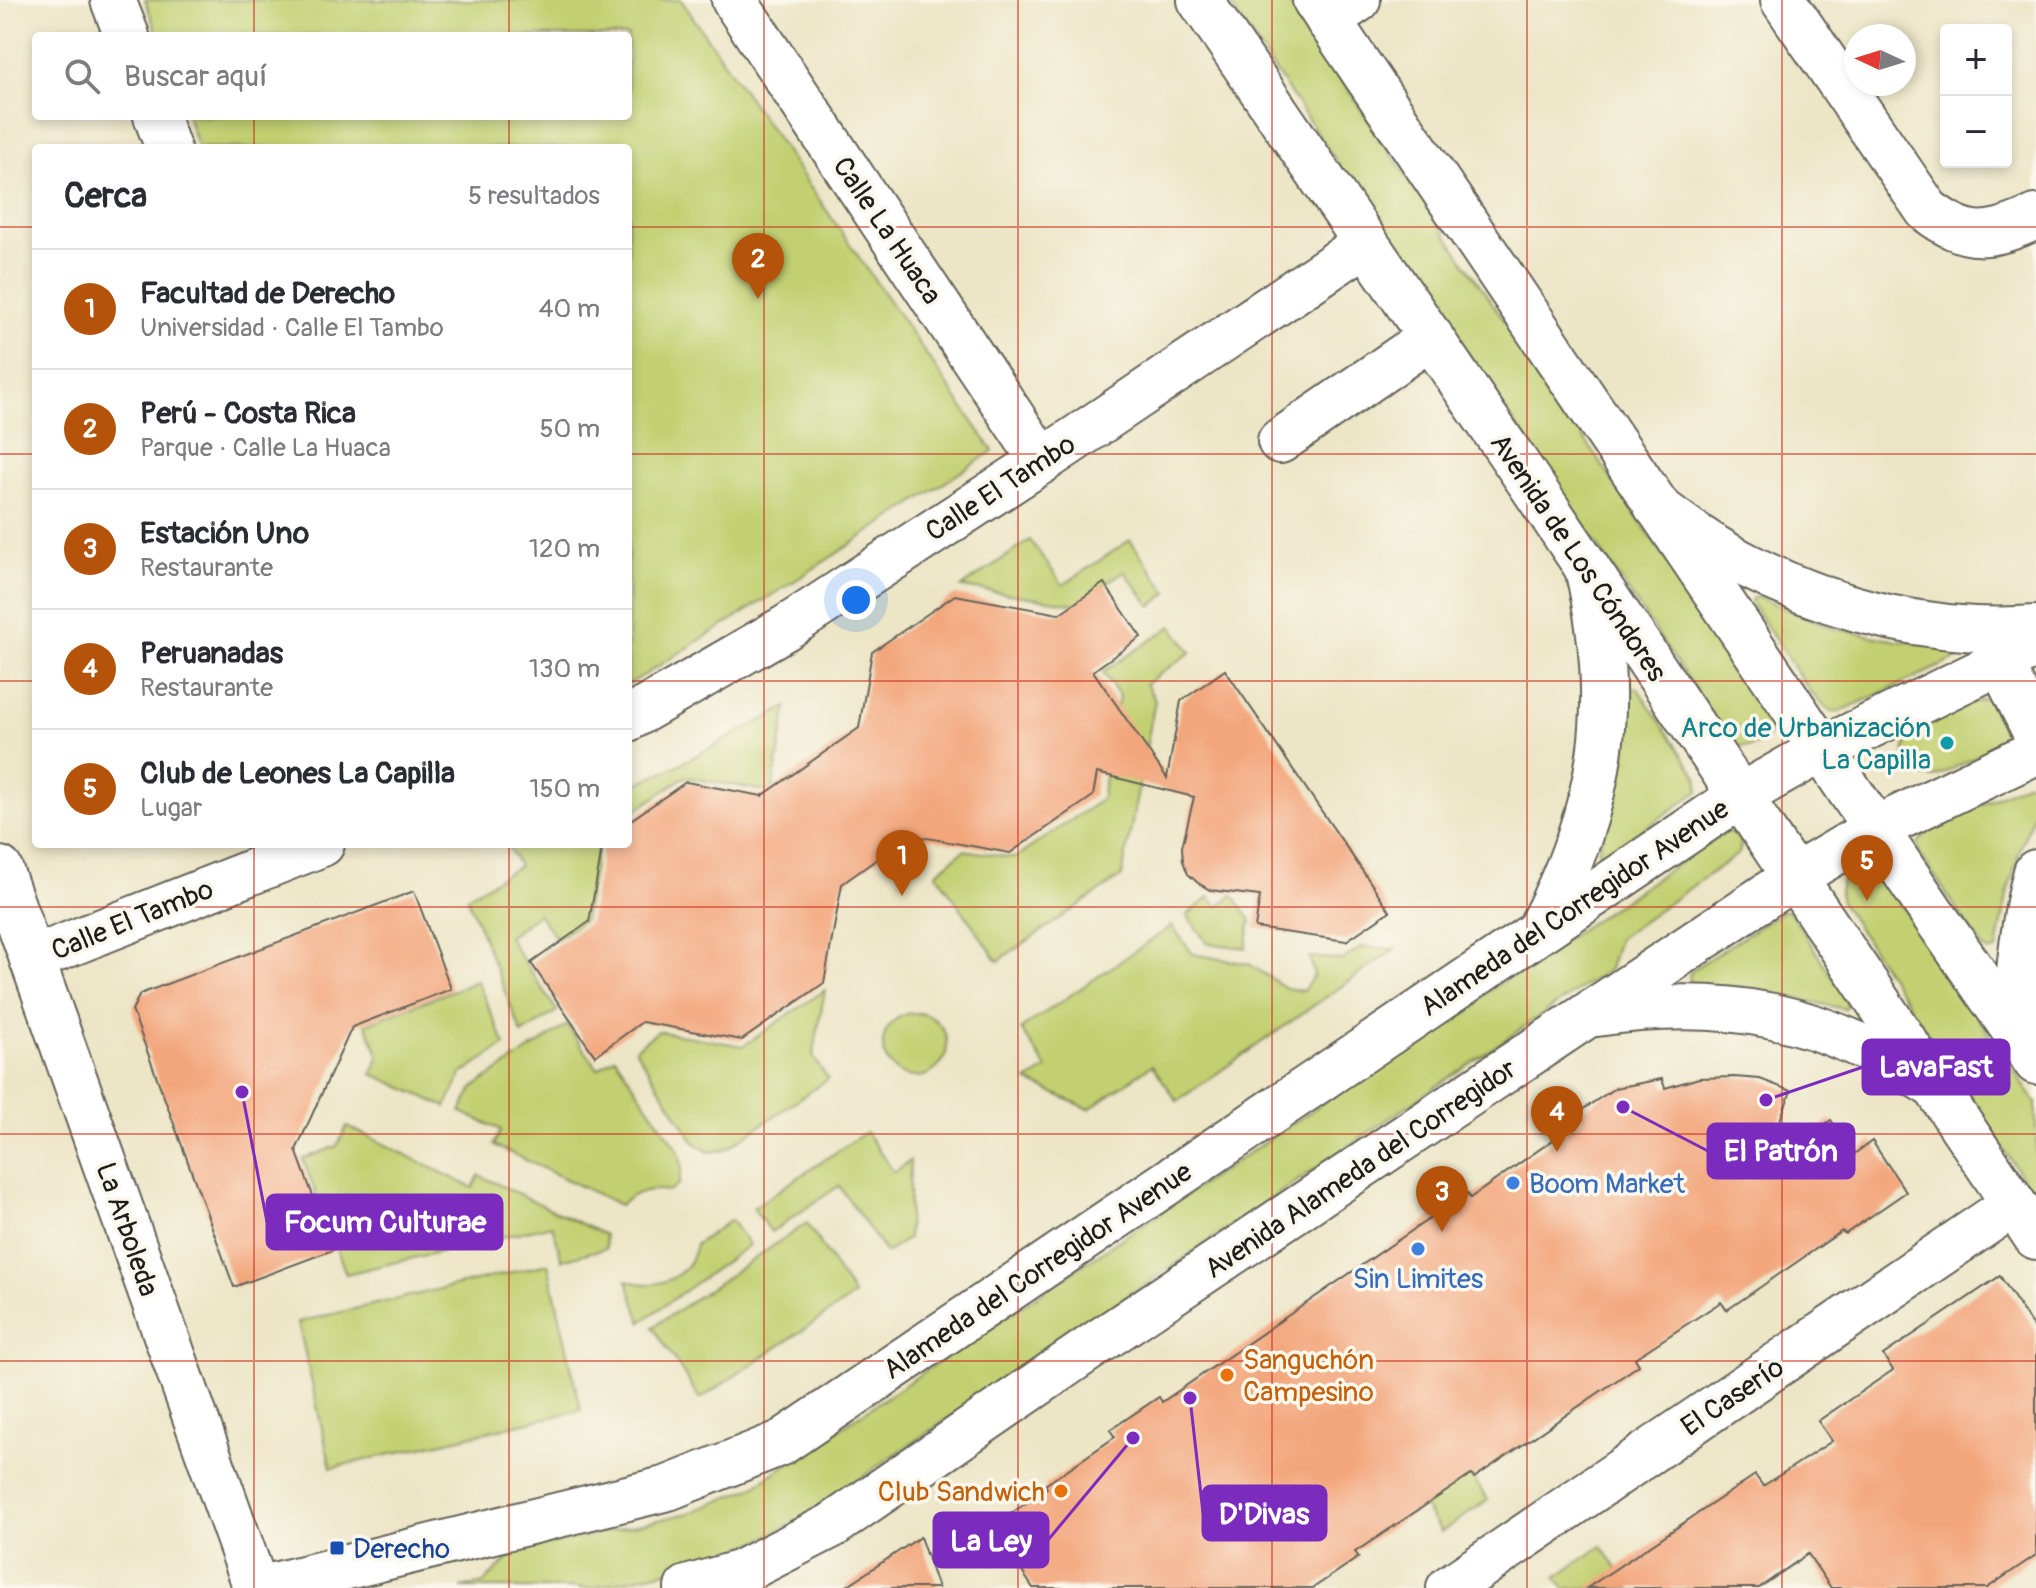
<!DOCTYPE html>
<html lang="es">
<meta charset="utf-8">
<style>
body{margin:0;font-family:Pangolin,sans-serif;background:#f7f7f7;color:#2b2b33}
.controls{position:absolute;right:24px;top:24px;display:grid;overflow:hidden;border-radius:8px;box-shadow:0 4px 12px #0003}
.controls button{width:72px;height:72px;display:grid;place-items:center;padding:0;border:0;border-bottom:2px solid #e1e1e2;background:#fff;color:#2b2b33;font:40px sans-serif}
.compass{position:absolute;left:1844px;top:24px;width:72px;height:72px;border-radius:50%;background:#fff;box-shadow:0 4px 12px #0003;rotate:274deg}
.you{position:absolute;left:856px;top:600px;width:28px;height:28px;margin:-20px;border:6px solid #fff;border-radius:50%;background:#1a73e8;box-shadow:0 0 0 12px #1a73e833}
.badge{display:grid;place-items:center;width:52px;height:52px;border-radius:50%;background:#b45309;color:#fff;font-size:26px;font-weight:700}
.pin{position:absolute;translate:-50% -66px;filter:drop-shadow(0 2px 4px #0008)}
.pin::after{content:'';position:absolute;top:42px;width:28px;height:24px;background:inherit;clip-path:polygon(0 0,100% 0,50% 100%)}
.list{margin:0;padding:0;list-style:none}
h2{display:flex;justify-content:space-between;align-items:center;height:104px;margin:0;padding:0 32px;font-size:34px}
h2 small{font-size:26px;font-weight:400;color:#7c7c81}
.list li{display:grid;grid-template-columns:52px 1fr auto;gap:24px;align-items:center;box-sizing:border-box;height:120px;padding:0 32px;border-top:2px solid #e1e1e2}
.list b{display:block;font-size:30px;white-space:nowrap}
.list p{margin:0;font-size:26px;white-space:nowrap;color:#7c7c81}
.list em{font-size:26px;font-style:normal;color:#7c7c81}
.icon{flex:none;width:44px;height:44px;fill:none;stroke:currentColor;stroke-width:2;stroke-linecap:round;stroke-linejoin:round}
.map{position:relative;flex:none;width:2036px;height:1588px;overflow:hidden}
.search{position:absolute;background:#fff;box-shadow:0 4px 12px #0003;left:32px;top:32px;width:600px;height:88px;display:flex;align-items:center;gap:20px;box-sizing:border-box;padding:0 28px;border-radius:8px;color:#7c7c81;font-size:30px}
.panel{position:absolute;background:#fff;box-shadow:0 4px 12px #0003;left:32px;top:144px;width:600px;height:704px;border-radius:8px}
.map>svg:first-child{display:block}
</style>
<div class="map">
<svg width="2036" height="1588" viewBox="0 0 2036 1588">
<rect width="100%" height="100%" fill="#fbf7ec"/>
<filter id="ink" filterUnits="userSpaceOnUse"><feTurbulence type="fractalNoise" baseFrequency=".0125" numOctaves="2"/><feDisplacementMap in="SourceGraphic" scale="16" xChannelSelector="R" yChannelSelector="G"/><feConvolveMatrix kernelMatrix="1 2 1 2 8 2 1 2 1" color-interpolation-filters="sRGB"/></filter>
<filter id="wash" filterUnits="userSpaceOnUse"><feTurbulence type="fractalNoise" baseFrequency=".006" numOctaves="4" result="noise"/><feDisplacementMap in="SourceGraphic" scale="32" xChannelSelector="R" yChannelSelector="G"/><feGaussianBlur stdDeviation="1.8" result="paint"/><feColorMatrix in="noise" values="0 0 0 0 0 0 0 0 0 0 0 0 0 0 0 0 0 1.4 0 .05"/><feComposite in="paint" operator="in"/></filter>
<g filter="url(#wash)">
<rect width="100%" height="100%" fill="#ece5c6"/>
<g fill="#c2d071" stroke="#6f7646" stroke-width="2">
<path d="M145,0H681L993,451L793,582L628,685V148H198L187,116H628V36H158Z"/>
<path d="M1227,0H1287L1772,716C1775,741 1750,756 1730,741Z"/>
<path d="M1030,540L1063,585L1130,540L1168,593L1151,606L1124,571L1076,604L962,587Z"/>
<path d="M1757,597L1836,629L1897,641L1971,647V652L1839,712H1831L1811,693L1751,603L1752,598Z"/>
<path d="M1172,626L1191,652L1146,684L1155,700L1122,876L998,961L936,873L964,850L1015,858L1101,800L1119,696L1103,672Z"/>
<path d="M1634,687L1638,689L1697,776L1699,791L1609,853L1602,855L1598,851L1624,759L1631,692Z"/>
<path d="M1982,699C2002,698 2008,722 2008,739L2002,744L1934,778L1915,775C1878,728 1949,713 1982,699Z"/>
<path d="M787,707L772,792L684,777L628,816V788L676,766Z"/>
<path d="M2028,782L2036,784V808L2020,849L2007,895L1997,950L1989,952L1982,947L1920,854L1918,843L1930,829Z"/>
<path d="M1725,832L1735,834C1741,840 1742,845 1739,853L1618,939L1609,969L806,1515L761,1540L711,1561L591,1588H461L483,1583L516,1552L689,1513L750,1489Z"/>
<path d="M507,844H598L584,920L557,939L538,914L508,937L557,1011L522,1034L467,897L519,866Z"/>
<path d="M1866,868L1882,877L2036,1103V1198L1841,902C1835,882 1847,870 1866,868Z"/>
<path d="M1233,895L1251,920L1246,948L1207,943L1187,915L1210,897L1217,907Z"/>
<path d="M1785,910L1791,913L1846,998L1847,1005L1845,1009L1770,993L1696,986L1691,983L1689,976L1692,970Z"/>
<path d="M1172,926L1193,954L1249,964L1286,988L1303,991L1314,975L1309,957L1342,960L1362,947L1395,949L1177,1101L1152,1065L1089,1109L1027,1081L1047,1069L1021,1029Z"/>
<path d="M477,981L505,1045L462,1074L446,1107L372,1074L379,1056L366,1024Z"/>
<path d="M825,990L813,1057L828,1079L725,1150L709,1152L695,1143L635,1049L658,1031L743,1046Z"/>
<circle cx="915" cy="1045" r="32"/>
<path d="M567,1025L598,1069L615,1057L679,1152L682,1166L679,1184L670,1191C649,1188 636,1191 620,1205L494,1145L501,1130L461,1112L473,1088Z"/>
<path d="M347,1126L473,1188L479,1175L605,1235L606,1248L562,1260L552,1225L346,1274L303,1159L337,1146Z"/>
<path d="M866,1132L894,1172L910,1161L908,1238L886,1253L839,1186L771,1232L753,1208Z"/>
<path d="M731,1220L749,1245L641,1322L627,1280C659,1291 689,1278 696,1244Z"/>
<path d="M807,1223L854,1296L700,1399L653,1327Z"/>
<path d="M548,1264L581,1410L331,1468L298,1322Z"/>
<path d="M1408,1383L1488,1500L1441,1532L1362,1414Z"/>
<path d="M1602,1546L1630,1588H1564L1556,1577Z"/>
</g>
<g id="blocks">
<g fill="#f3a67b">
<path d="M1104,583L1141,637L1093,671L1167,778L1181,701L1225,670L1390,911L1346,941L1255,928L1260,896L1210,890L1198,883L1188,874L1183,861L1182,847L1194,797L1097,773L1093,796L1010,853L911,835L842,884L824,983L742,1040L642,1022L595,1056L531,963L589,922L603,844H628V822L686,782L762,796L859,728L872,652L955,595L1059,614Z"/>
<path d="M414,891L451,989L352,1027L296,1150L333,1250L234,1287L132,1010L140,994Z"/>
<path d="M1734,1077L1760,1079L1791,1091L1761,1170L1831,1120L1854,1154L1872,1141L1906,1192L1845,1234L1842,1231L1727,1310L1721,1302L1635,1358L1639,1365L1474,1478L1471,1475L1355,1552L1359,1557L1313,1588H1033L992,1527L1047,1488L1045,1485L1115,1437L1110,1430L1159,1397L1162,1402L1467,1193L1470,1198L1583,1119L1579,1112L1615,1088L1662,1079L1665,1088L1699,1078Z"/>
<path d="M2000,1276L2036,1331V1555L1987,1588H1831L1808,1554L1759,1588H1587L1755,1475L1763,1486L1832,1441L1818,1421L1893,1370L1883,1355Z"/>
<path d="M920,1537L938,1588H844Z"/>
</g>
</g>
</g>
<g filter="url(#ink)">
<use href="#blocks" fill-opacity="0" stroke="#656258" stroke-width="2"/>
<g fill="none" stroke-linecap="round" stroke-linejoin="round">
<defs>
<g id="minor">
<path d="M113,0L127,36"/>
<path d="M734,0L1042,461"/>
<path d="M1200,0L1532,486L2036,1237"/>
<path d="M1315,0L1931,911L2036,1062"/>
<path d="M1783,0L1927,210C1968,242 1990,238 2036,217"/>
<path d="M1328,20L1358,0"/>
<path d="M156,116L168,148"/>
<path d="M1280,441L1431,337"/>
<path d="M628,719L787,627L1042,461L1365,244"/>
<path d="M0,869L256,1588"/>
<path d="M32,959L322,844"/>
<path d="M1449,1588L2014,1204"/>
</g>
<g id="major">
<path d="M1656,506C1685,528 1715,550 1748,566C1835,611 1938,636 2036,628"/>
<path d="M2000,662L2036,734"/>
<path d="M1540,928C1604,805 1619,703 1587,568"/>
<path d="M1596,1014C1728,995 1821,1014 1934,1086"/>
<path d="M2015,1032C2017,977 2022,925 2036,872"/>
<path d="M262,1588L668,1488L781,1443L1740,796L1821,750L2036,645"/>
<path d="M687,1588L739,1573L831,1526L1097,1343L1794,877L1875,829L2036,752"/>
</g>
</defs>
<use href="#minor" stroke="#656258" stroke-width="48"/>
<use href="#major" stroke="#656258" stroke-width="48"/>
<use href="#minor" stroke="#fff" stroke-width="44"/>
<use href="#major" stroke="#fff" stroke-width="44"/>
</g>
</g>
<path fill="none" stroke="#c8321e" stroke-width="2" stroke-opacity="0.55" d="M254,0V36M509,0V36M764,0V1588M1018,0V1588M1272,0V1588M1527,0V1588M1782,0V1588M254,116V148M509,116V148M0,227H36M628,227H2036M0,454H36M628,454H2036M0,681H36M628,681H2036M254,844V1588M509,844V1588M0,907H2036M0,1134H2036M0,1361H2036"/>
<circle fill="#0f9aa8" stroke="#fbf7ec" stroke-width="3" cx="1947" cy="743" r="8"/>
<g fill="#3f7fe0" stroke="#fbf7ec" stroke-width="3">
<circle cx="1513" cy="1183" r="8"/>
<circle cx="1418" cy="1249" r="8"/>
</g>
<g fill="#e8710a" stroke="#fbf7ec" stroke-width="3">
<circle cx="1227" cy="1375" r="8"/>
<circle cx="1061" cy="1491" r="8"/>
</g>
<rect fill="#1a4fb4" stroke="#fbf7ec" stroke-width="3" x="329" y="1540" width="16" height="16" rx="4"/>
<g text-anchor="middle" stroke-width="7" stroke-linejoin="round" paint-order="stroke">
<g font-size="28" fill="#1c1c1c" stroke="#fbf7ec">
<text transform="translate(888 230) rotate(56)" y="10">Calle La Huaca</text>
<text transform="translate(1000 487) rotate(-33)" y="10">Calle El Tambo</text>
<text transform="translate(1579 557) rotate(56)" y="10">Avenida de Los Cóndores</text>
<text transform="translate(1574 907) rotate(-34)" y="10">Alameda del Corregidor Avenue</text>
<text transform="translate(132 919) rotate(-22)" y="10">Calle El Tambo</text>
<text transform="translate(1360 1168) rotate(-34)" y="10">Avenida Alameda del Corregidor</text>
<text transform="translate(128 1229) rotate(71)" y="10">La Arboleda</text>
<text transform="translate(1037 1270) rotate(-34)" y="10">Alameda del Corregidor Avenue</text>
<text transform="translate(1732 1396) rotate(-34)" y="10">El Caserío</text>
</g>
<g font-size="28" fill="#0d838f" stroke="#fbf7ec" text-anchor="end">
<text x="1931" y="737">Arco de Urbanización<tspan x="1931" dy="32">La Capilla</tspan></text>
</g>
<g font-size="28" fill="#366cbe" stroke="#fbf7ec" text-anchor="start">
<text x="1529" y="1193">Boom Market</text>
<text x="1418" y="1288" text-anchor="middle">Sin Limites</text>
</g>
<g font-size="28" fill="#c56008" stroke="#fbf7ec" text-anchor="start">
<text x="1243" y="1369">Sanguchón<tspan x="1243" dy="32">Campesino</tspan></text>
<text x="1045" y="1501" text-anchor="end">Club Sandwich</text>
</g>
<g font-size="28" fill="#164399" stroke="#fbf7ec" text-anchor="start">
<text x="353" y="1558">Derecho</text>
</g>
</g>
<path fill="none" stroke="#7b2cbf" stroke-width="3" d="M1766 1100L1863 1067M1623 1107L1708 1151M242 1092L267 1222M1190 1398L1203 1513M1133 1438L1048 1540"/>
<g fill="#7b2cbf" stroke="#fbf7ec" stroke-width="3">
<circle cx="1766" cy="1100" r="8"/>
<circle cx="1623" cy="1107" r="8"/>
<circle cx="242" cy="1092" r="8"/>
<circle cx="1190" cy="1398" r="8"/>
<circle cx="1133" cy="1438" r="8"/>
</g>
<g fill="#7b2cbf" stroke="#7b2cbf" stroke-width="3">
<rect x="1863" y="1040" width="146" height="54" rx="8"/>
<rect x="1708" y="1124" width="146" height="54" rx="8"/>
<rect x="267" y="1195" width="235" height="54" rx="8"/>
<rect x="1203" y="1486" width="123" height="54" rx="8"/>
<rect x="934" y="1513" width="114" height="54" rx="8"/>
</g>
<g font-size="30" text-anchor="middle" font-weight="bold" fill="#fff">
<text x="1936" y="1077">LavaFast</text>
<text x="1781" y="1161">El Patrón</text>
<text x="385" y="1232">Focum Culturae</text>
<text x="1264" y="1524">D'Divas</text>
<text x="991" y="1551">La Ley</text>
</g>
</svg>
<div class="controls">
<button>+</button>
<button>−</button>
</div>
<svg class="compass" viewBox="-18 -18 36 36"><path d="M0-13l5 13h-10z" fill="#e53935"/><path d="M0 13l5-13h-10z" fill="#7c7c81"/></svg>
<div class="you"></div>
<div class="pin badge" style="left:902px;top:896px">1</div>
<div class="pin badge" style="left:758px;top:299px">2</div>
<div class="pin badge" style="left:1442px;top:1232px">3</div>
<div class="pin badge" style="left:1557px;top:1152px">4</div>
<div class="pin badge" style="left:1867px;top:901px">5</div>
<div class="search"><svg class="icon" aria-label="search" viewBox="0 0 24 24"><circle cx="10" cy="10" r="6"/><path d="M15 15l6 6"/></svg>Buscar aquí</div>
<section class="panel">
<h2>Cerca<small>5 resultados</small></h2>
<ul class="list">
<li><span class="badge">1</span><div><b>Facultad de Derecho</b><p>Universidad · Calle El Tambo</p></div><em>40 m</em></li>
<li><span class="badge">2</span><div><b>Perú - Costa Rica</b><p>Parque · Calle La Huaca</p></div><em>50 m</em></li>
<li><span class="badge">3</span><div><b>Estación Uno</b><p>Restaurante</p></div><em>120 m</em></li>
<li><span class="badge">4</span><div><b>Peruanadas</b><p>Restaurante</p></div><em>130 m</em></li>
<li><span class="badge">5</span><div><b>Club de Leones La Capilla</b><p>Lugar</p></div><em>150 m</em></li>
</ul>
</section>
</div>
